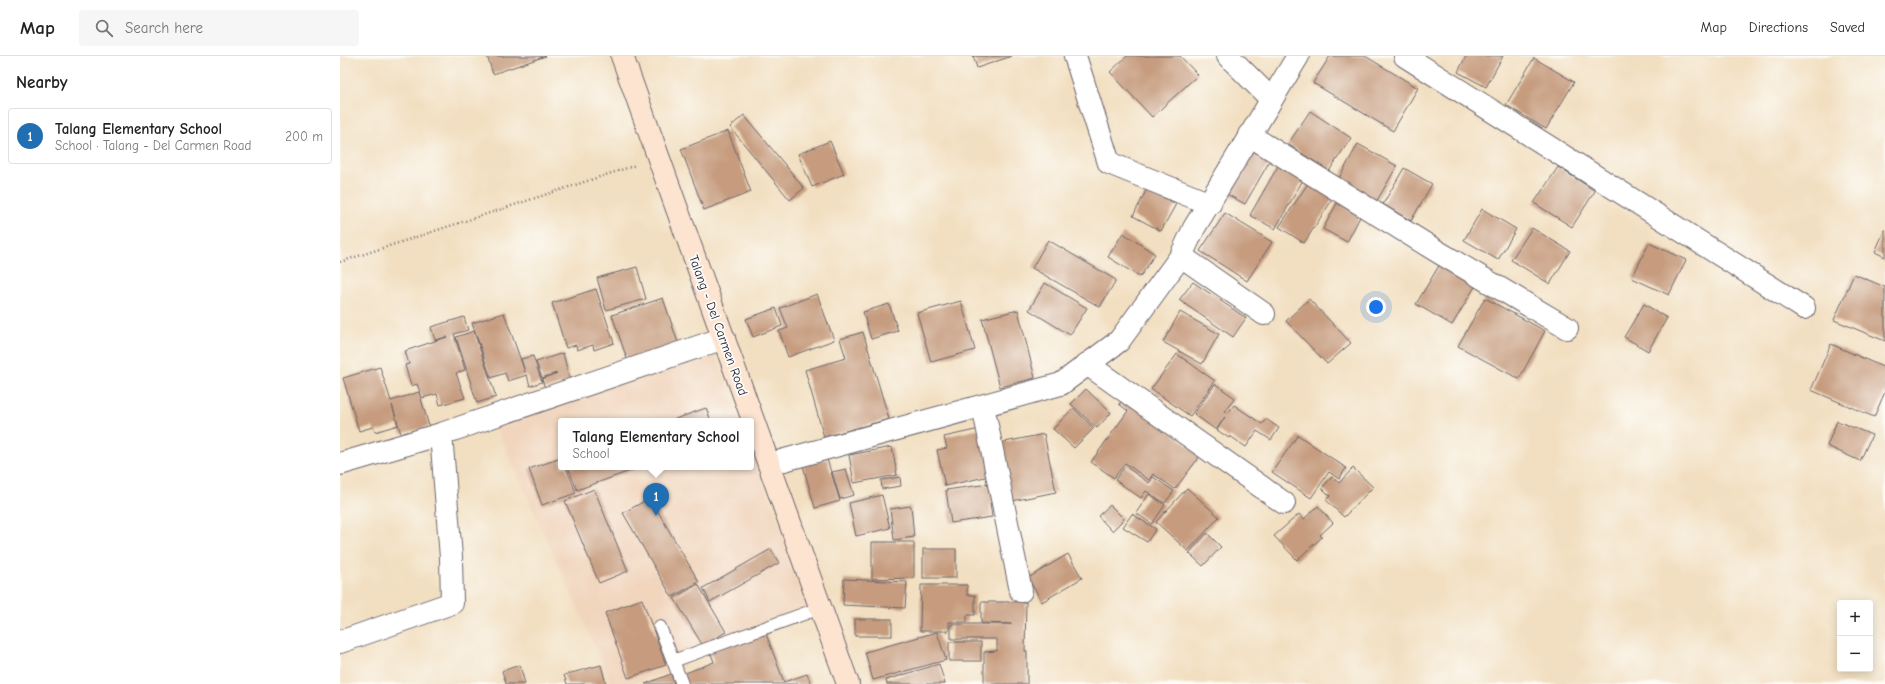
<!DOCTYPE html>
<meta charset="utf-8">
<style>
body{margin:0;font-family:"Comic Neue",sans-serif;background:#f6f6f6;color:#222}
.controls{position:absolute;right:12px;bottom:12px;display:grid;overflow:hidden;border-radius:4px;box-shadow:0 2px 10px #0003}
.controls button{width:36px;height:36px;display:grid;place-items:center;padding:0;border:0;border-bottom:1px solid #e0e0e0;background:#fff;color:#222;font:20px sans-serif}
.you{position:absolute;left:1036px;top:251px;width:14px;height:14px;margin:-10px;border:3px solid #fff;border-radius:50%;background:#1a73e8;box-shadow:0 0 0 6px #1a73e833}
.badge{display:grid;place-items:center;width:26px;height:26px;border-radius:50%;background:#1f6fb2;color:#fff;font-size:13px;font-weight:700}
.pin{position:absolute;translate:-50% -33px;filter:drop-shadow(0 1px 2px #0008)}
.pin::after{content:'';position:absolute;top:21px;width:14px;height:12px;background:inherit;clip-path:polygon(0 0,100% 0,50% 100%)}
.popup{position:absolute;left:218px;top:362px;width:196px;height:52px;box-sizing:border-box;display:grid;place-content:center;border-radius:4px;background:#fff;filter:drop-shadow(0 1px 3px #0005);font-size:13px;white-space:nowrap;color:#767676}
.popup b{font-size:15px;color:#222}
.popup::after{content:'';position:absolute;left:50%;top:100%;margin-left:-8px;border:8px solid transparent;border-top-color:#fff}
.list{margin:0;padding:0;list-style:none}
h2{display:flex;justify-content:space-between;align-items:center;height:52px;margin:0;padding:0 16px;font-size:17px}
h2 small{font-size:13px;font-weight:400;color:#767676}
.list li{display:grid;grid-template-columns:26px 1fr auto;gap:12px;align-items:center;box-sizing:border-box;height:56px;margin:0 8px 8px;padding:0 8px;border:1px solid #e0e0e0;border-radius:4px}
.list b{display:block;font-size:15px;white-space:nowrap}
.list p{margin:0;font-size:13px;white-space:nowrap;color:#767676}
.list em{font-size:13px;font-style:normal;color:#767676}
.icon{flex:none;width:22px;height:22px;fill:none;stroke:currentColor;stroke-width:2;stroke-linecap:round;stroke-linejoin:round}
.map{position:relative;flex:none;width:1545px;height:628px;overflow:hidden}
header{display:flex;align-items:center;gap:24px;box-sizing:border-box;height:56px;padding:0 20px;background:#fff;border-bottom:1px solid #e0e0e0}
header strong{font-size:19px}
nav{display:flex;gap:22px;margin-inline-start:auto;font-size:14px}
.search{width:280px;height:36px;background:#f6f6f6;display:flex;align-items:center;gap:10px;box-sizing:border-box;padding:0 14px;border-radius:4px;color:#767676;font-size:15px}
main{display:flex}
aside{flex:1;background:#fff}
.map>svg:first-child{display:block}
</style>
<header>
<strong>Map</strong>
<div class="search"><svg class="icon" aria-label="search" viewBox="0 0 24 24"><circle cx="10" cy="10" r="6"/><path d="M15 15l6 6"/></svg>Search here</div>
<nav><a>Map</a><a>Directions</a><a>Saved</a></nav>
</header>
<main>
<aside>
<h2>Nearby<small></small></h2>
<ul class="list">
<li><span class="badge">1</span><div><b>Talang Elementary School</b><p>School · Talang - Del Carmen Road</p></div><em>200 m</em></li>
</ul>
</aside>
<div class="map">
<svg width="1545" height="628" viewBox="0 0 1545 628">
<rect width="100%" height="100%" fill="#fdfcf7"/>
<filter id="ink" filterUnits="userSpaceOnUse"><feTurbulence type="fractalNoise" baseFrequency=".025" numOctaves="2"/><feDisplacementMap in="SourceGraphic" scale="8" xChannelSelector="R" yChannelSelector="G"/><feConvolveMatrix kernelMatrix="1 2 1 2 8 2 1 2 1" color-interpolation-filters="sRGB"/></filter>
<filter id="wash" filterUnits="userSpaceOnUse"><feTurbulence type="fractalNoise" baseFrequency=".012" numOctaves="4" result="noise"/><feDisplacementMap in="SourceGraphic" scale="16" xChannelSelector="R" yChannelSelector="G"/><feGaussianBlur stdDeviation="0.9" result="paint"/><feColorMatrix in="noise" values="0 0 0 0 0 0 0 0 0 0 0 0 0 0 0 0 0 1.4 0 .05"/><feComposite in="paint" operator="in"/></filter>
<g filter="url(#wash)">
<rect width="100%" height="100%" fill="#f2dfc1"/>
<path fill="#f1d5bd" d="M374,296L400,365H221V411H411V394L471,553L344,598L345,610L291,628H272L154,367Z"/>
<g id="blocks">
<g fill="#c69b7e">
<path d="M147,0H206L153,18Z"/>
<path d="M633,0H672L637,12Z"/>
<path d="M787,0H840L858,19L812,61L770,16Z"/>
<path d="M990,0H1025L1078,32L1053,75L973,27Z"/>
<path d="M1126,0H1163L1146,31L1118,16Z"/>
<path d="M1194,2L1234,26L1206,73L1166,49Z"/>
<path d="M970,55L1011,82L989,115L948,88Z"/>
<path d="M404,59L464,132L450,144L390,71Z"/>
<path d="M388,75L411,136L364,154L341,93Z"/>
<path d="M490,85L504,118L472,131L458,98Z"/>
<path d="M909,87L932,101L905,148L881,135Z"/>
<path d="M1018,88L1057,110L1035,148L997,126Z"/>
<path d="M938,110L963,124L935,173L910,159Z"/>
<path d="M1218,111L1255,135L1232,171L1194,147Z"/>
<path d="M1064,112L1092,128L1071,165L1043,148Z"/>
<path d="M969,126L994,141L964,187L939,171Z"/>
<path d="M807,133L836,148L821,175L793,160Z"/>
<path d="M998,145L1022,157L1007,186L983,173Z"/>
<path d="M1142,153L1176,173L1158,204L1124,184Z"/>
<path d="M885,157L932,186L907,225L860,195Z"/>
<path d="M1192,172L1230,195L1210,228L1171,204Z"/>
<path d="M1545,173V201L1535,196Z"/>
<path d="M783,177L815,198L800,221L768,201Z"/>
<path d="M708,184L776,224L760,251L692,212Z"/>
<path d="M1309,187L1346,204L1329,239L1292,222Z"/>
<path d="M1100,208L1136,229L1112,269L1076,248Z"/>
<path d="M297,211L306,243L266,254L257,222Z"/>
<path d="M1514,218L1545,231V285L1494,264Z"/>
<path d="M853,226L906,262L893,281L839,244Z"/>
<path d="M705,227L747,252L730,279L689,254Z"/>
<path d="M256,233L274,287L254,294L253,289L237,294L236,289L226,292L212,247Z"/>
<path d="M477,238L494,284L448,301L439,275L448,272L440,252Z"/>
<path d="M323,242L339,290L288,306L272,259Z"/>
<path d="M1145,242L1205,275L1179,323L1118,290Z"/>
<path d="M969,243L1011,287L987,308L946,265Z"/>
<path d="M621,245L635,294L591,306L577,257Z"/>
<path d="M549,248L558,275L531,283L523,256Z"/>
<path d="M1304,248L1327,262L1308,295L1284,281Z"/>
<path d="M436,252L442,270L413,281L406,263Z"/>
<path d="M678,254L695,322L660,331L642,263Z"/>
<path d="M840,256L879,278L862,308L823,286Z"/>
<path d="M164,257L185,316L181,303L193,300L202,326L190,330L187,319L168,325L165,317L151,322L132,267Z"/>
<path d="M124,261L128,274L114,278L125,314L116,317L125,342L100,349L97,338L82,342L77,328L71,330L65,309L69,308L65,295L107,281L95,284L91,271Z"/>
<path d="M134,275L156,341L137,347L116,281Z"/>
<path d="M523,276L549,363L484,381L465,314L506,302L500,283Z"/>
<path d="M1491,288L1545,312V336L1534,361L1471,334Z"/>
<path d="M223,297L230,325L205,333L202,323L217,317L202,322L196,306Z"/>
<path d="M837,298L875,325L850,360L811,333Z"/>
<path d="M40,311L51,345L79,336L89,370L61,378L52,349L58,369L35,376L33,371L19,375L3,322Z"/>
<path d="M875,328L895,342L885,355L888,357L894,349L922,368L926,363L939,372L931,384L917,375L906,391L890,380L889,382L877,374L885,361L876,374L854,358Z"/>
<path d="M746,333L771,357L757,372L731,348Z"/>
<path d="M787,338L860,400L835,433L813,418L809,424L785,407L774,422L751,406L788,355L779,348Z"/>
<path d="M366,352L371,365H330Z"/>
<path d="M733,352L754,372L734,392L713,373Z"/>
<path d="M1497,365L1532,379L1520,405L1487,390Z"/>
<path d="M644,372L654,419L605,430L597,394L607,392L604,381Z"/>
<path d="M704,378L716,436L672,445L660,387Z"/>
<path d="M958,379L1006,412L999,423L989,416L971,442L932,416Z"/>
<path d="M552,391L557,419L514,427L509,399Z"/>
<path d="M221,402V411H226L236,437L202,449L189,413Z"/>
<path d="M487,403L500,445L475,452L463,410Z"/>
<path d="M785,410L809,427L813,421L834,435L825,447L806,435L801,442L775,424Z"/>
<path d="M228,411H301L237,434Z"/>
<path d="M1013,412L1033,431L1004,461L986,444L990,440L982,432L992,421L999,427Z"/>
<path d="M506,413L514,439L500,443L492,416Z"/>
<path d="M560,421L561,430L542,433L541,424Z"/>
<path d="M656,427L658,446L650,447L652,461L611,467L606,434Z"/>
<path d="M847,432L879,461L848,495L816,466Z"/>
<path d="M254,433L288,515L259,527L225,445Z"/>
<path d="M809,438L825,449L812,468L796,457Z"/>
<path d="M542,439L550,472L516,480L509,447Z"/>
<path d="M310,442L359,526L332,541L283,457Z"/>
<path d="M770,449L784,463L772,475L758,460Z"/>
<path d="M571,450L574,481L554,484L550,453Z"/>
<path d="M978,450L993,467L980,479L982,481L957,504L934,480L959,458L964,463Z"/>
<path d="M792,458L816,473L807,486L783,471Z"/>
<path d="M867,477L881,491L863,510L849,497Z"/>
<path d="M532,486H574V522L532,523Z"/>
<path d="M431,493L439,507L370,546L363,532Z"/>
<rect x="583" y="493" width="33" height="29"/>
<path d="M728,498L742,522L702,546L688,522Z"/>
<path d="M504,523L567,526L565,552L503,549Z"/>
<path d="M358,528L386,576L363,590L334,542Z"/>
<path d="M581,529H627V539H635V559H627V566H609V575H580Z"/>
<path d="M302,543L326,609L288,622L265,557Z"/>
<path d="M641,546H686L685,595H687V628H644V596L657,595V583H611V568H672L641,567Z"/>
<rect x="515" y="563" width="37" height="17"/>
<path d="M425,575L444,626L467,618L471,628H347L343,618L374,606L370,595Z"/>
<path d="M597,576L606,604L533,624L525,596Z"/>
<rect x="609" y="586" width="32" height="19"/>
<path d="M599,608L605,628H547L546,624Z"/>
<path d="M180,609L185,628H166L162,615Z"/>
<path d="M261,609L266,628H227L224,619Z"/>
<path d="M331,618L334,628H305Z"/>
</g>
</g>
</g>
<g filter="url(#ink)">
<use href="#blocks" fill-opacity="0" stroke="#6b646a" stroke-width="1"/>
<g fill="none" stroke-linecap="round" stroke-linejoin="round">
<defs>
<g id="lane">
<path d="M320,571L342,628"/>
<path d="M333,605L480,552"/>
</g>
<g id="street">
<path d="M735,0L769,107L870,148"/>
<path d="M888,0L931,43"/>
<path d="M1065,0L1464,252"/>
<path d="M909,79L1100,197L1227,272"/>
<path d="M841,200L924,258"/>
<path d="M747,308L944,447"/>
<path d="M643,350L681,535"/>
<path d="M0,408L101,378L384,282"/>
<path d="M430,408L721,328L779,285L841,200L854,172L958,0"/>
<path d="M0,586L112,547L111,501L101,378"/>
</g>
<path id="secondary" d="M282,0L508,628"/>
</defs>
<use href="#lane" stroke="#6b646a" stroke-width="14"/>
<use href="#street" stroke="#6b646a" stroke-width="24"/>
<use href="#secondary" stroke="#6b646a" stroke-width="24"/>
<path stroke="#6b646a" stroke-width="2.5" stroke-dasharray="1 3" stroke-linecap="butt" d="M0,206L296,109"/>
<use href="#lane" stroke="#fff" stroke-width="12"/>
<use href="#street" stroke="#fff" stroke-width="22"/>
<use href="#secondary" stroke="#fde4d1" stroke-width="22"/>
</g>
</g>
<g text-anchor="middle" stroke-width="3.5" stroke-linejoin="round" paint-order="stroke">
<g font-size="13" fill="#22223b" stroke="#fdfcf7">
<text transform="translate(379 269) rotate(70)" y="5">Talang - Del Carmen Road</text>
</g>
</g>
</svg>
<div class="controls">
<button>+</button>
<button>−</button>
</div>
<div class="you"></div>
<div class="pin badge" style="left:316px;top:460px">1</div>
<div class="popup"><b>Talang Elementary School</b>School</div>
</div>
</main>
